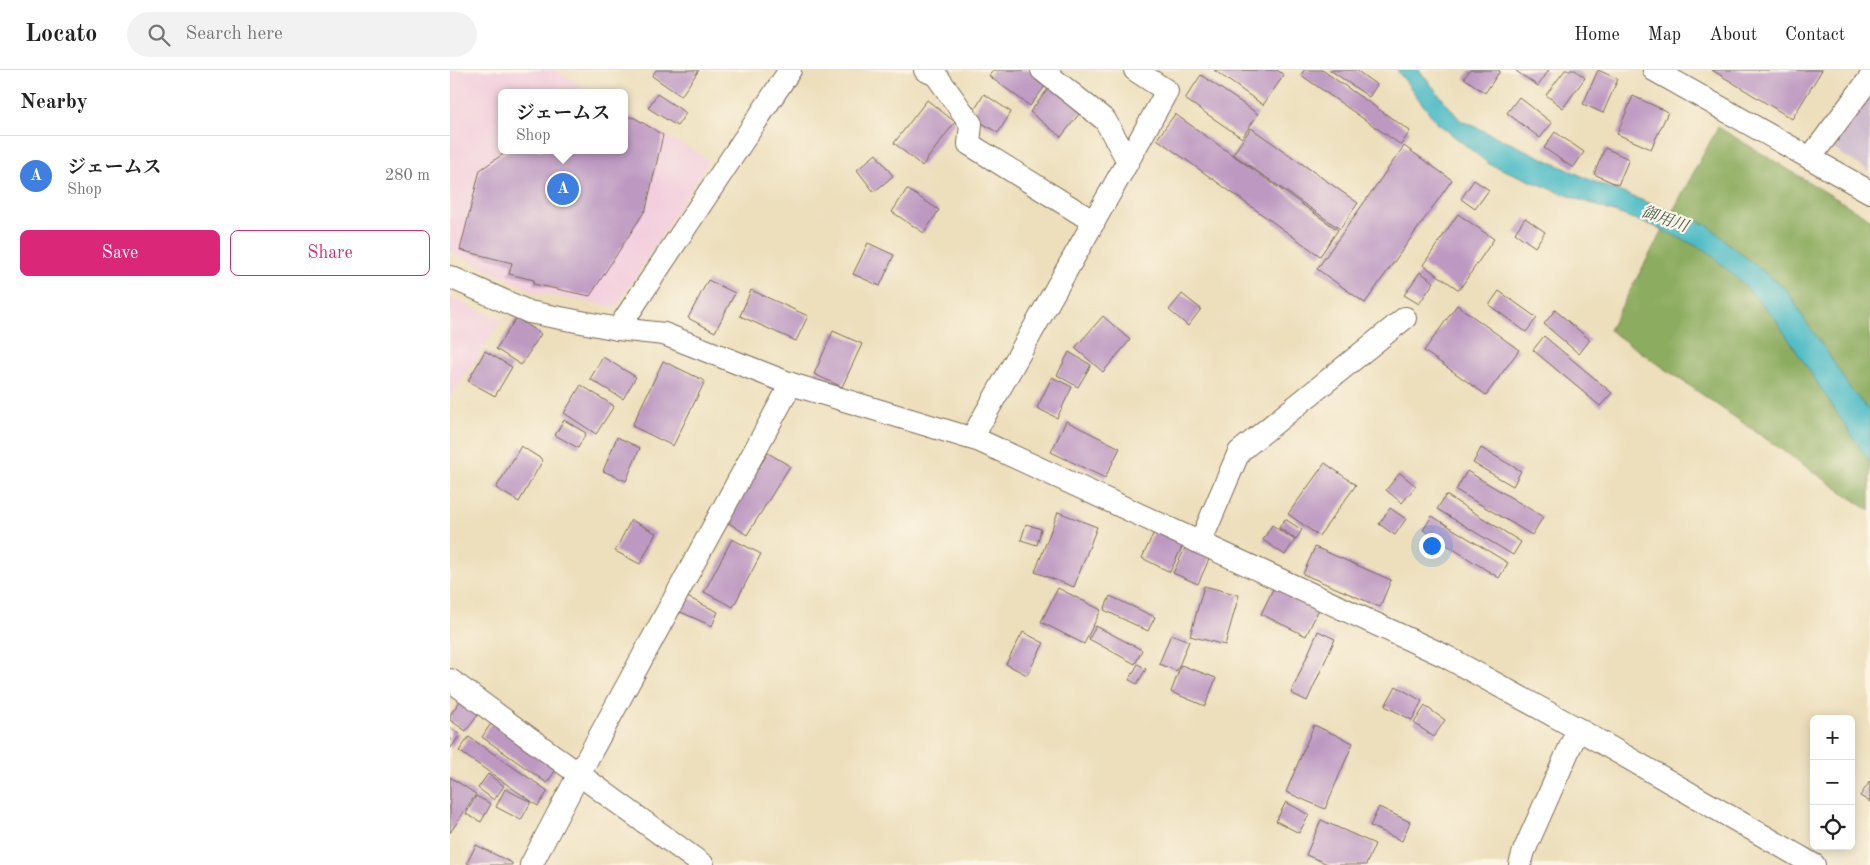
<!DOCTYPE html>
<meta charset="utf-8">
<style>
body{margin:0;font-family:"Old Standard TT","Noto Serif JP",serif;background:#f2f2f2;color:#222}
.controls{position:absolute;right:15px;bottom:15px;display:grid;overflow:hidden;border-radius:8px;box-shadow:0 2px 12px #0003}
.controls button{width:45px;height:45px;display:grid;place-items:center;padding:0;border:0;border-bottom:1px solid #e0e0e0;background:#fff;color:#222;font:25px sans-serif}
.you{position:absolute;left:981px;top:475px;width:18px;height:18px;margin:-12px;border:4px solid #fff;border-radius:50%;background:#1a73e8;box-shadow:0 0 0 8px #1a73e833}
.badge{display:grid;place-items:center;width:32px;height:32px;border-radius:50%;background:#db2777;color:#fff;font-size:16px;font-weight:700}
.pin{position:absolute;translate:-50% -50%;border:2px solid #fff;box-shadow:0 1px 5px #0006}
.popup{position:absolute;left:48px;top:19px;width:130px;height:65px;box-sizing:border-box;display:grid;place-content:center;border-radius:8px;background:#fff;filter:drop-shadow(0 1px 4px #0005);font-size:16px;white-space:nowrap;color:#767676}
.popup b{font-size:19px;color:#222}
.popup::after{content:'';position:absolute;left:50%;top:100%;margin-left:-10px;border:10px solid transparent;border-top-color:#fff}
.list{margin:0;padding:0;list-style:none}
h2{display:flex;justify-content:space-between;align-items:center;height:65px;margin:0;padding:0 20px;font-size:21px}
h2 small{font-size:16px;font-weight:400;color:#767676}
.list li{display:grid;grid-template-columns:32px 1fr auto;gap:15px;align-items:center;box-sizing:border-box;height:80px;padding:0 20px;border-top:1px solid #e0e0e0}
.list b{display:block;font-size:19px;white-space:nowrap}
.list p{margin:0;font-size:16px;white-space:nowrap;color:#767676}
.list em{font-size:16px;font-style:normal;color:#767676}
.actions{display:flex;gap:10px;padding:15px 20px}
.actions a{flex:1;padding:11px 0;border:1px solid #db2777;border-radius:8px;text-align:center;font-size:18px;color:#db2777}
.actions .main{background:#db2777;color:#fff}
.icon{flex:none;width:28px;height:28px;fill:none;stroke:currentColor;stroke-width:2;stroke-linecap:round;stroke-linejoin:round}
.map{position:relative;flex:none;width:1420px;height:795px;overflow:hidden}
header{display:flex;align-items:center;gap:30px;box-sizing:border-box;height:70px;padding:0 25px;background:#fff;border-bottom:1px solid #e0e0e0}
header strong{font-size:24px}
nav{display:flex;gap:28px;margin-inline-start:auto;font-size:18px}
.search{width:350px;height:45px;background:#f2f2f2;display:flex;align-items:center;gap:12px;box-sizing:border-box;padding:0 18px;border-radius:28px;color:#767676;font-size:19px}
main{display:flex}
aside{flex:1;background:#fff}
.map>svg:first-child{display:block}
</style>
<header>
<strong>Locato</strong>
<div class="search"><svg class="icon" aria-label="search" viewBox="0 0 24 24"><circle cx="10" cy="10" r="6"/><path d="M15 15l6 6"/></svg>Search here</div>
<nav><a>Home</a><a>Map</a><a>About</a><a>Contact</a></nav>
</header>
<main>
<aside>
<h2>Nearby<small></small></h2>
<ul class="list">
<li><span class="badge" style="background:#3f7fe0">A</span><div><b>ジェームス</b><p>Shop</p></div><em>280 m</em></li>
</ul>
<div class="actions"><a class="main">Save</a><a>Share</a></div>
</aside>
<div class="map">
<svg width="1420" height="795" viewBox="0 0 1420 795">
<rect width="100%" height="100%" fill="#fcf5e5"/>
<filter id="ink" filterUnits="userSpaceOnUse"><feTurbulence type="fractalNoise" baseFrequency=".02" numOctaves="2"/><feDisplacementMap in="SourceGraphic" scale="10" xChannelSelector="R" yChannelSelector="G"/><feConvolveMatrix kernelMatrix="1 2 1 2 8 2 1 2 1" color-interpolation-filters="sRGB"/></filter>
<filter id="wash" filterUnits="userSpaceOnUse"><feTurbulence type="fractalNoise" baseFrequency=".0096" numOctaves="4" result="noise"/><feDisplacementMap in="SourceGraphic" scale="20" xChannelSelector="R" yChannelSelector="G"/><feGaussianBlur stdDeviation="1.12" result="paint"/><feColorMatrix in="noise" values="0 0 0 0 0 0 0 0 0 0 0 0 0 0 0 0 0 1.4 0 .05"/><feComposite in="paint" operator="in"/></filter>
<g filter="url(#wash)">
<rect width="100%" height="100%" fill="#eddfbc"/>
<g fill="#f3cfde">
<path d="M0,0H105L144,23H52V80H174V41L259,90L166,237L87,223L0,182Z"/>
<path d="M0,228L52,250L0,329Z"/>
</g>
<path fill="#cfbdce" d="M1420,4V102L1369,70Z"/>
<path fill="#8cac5f" stroke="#646b3e" d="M1268,57L1420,149V441L1159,260Z"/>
<path fill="#4ebcc6" stroke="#447372" d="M947,0H969L1010,50L1147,113L1259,156L1281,176L1337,220L1356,252L1380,286L1399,317L1420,342V393L1324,247L1290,211L1257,181L1206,157L1108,122L1039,94L986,52Z"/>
<g id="blocks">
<g fill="#bd99c2">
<path d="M206,0H249L231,26L202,6Z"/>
<path d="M543,0H583L599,11L580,36L539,6Z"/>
<path d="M764,0H827L834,5L813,35Z"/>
<path d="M854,0H872L960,61L951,75L851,5Z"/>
<path d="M880,0H906L927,15L919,27Z"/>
<path d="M1020,0H1048L1050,1L1035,23L1014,8Z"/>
<path d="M1066,0H1099L1088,16L1066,1Z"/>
<path d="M1115,0H1125L1135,8L1113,38L1096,25Z"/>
<path d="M1148,0L1168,9L1153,43L1133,34Z"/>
<path d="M1262,0H1372L1342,49Z"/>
<path d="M751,5L808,44L792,68L735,29Z"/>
<path d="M602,14L633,39L611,67L580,42Z"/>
<path d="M207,24L236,43L227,56L198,38Z"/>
<path d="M534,24L561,42L548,63L521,46Z"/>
<path d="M1183,26L1218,42L1201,79L1167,64Z"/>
<path d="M1069,27L1102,53L1090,68L1057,43Z"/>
<path d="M477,30L505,52L472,96L444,73Z"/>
<path d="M725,44L888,160L870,186L707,69Z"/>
<path d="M174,46L185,48L213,65L196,139L140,226L83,214L84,210L59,204L62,193L10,180L30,100L59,80H174Z"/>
<path d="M801,58L908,133L890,159L783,84Z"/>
<path d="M1105,62L1134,82L1123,98L1094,78Z"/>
<path d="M954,76L1002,110L915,233L867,199Z"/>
<path d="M1155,78L1179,89L1168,115L1144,104Z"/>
<path d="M426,84L443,106L424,122L407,100Z"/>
<path d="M1024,110L1039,120L1025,139L1011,129Z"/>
<path d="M457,119L489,140L474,163L442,142Z"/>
<path d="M1008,144L1044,169L1009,220L973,195Z"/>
<path d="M1075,148L1095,162L1085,177L1065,163Z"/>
<path d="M418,173L444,185L430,216L403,204Z"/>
<path d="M970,202L984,212L969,234L954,225Z"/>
<path d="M258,210L285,223L265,262L238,248Z"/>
<path d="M301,220L358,246L346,271L290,246Z"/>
<path d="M1049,221L1087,248L1076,262L1039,235Z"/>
<path d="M732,224L751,239L738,256L719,240Z"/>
<path d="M1007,235L1069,280L1036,325L974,281Z"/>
<path d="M1105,240L1140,270L1129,284L1094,254Z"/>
<path d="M653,246L680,270L653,302L625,278Z"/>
<path d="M66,248L91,264L71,295L46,279Z"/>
<path d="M383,261L412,274L392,317L364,304Z"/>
<path d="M1094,266L1162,323L1150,336L1083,280Z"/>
<path d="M35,281L62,297L45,326L18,311Z"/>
<path d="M619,282L641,295L628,317L607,305Z"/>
<path d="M153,287L186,307L173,329L140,309Z"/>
<path d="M213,291L255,311L223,376L182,356Z"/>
<path d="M602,307L622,317L607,348L587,338Z"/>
<path d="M131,315L164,336L146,364L114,343Z"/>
<path d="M114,350L136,363L128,378L105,365Z"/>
<path d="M616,351L670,378L655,408L601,382Z"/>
<path d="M167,367L190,378L176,411L153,401Z"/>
<path d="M71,376L93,390L69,432L46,418Z"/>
<path d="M1031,378L1071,401L1063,416L1023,393Z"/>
<path d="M318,383L340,396L297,465L276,451Z"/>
<path d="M875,393L906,415L869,466L838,444Z"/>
<path d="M1017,401L1093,447L1082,465L1006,420Z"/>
<path d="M950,403L966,416L952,433L936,420Z"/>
<path d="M996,425L1071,472L1063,485L987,439Z"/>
<path d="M940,438L956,449L945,465L929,454Z"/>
<path d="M608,442L647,457L624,517L585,502Z"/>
<path d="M982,446L1058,493L1049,508L973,460Z"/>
<path d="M835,449L852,460L846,469L829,458Z"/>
<path d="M181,450L206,463L190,494L165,481Z"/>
<path d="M576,454L591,459L587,475L571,470Z"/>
<path d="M822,455L845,470L835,485L813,470Z"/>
<path d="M705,460L734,473L720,502L692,488Z"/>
<path d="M282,469L311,484L283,537L254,522Z"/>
<path d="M737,474L761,485L748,514L723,503Z"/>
<path d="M865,477L941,510L930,537L853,504Z"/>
<path d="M825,515L870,537L856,566L811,544Z"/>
<path d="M754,516L789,525L775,575L740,566Z"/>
<path d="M608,518L651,540L634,574L591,552Z"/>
<path d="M233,525L268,542L262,556L226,540Z"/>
<path d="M660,526L705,547L698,561L654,540Z"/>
<path d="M646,556L692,580L685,594L639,569Z"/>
<path d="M868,561L885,569L857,631L841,623Z"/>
<path d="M573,562L594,573L577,605L556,594Z"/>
<path d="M721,564L739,571L727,601L709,594Z"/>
<path d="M688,594L696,599L687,614L679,610Z"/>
<path d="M731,595L766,608L755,636L721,622Z"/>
<path d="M946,616L972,631L962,650L935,636Z"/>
<path d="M13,627L31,641L16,661L0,650V645Z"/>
<path d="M975,636L995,650L984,667L964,653Z"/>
<path d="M42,652L107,698L97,713L32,667Z"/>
<path d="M864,655L903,673L875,739L836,722Z"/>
<path d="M0,657L10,665L0,679Z"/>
<path d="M19,667L98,721L88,736L9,681Z"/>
<path d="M38,704L54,716L44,730L28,718Z"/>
<path d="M0,707L26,724L0,763Z"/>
<path d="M1420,711V732L1410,726Z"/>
<path d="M55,719L81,732L71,750L46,737Z"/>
<path d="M26,726L41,734L31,752L16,744Z"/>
<path d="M836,732L859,745L849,763L826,751Z"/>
<path d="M929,737L960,752L952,771L920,756Z"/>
<path d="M871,750L925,774L916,795H880L856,785Z"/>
<path d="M26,775L62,793V795H21L17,793Z"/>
</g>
</g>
</g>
<g filter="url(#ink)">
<use href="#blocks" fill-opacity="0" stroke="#796955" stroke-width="1"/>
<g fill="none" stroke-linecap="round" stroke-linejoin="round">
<defs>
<g id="minor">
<path d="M475,0L486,5L521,54L519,74L644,152"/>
<path d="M1204,0L1420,122"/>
<path d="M1360,88L1420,8"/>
<path d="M678,91L717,21L685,0"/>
<path d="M0,207L79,242L168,259L214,264L341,314L530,371L995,586L1128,659L1364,795"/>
<path d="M168,259L340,0"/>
<path d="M522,368L678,91L655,50L592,0"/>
<path d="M750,473L789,382L955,248"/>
<path d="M0,610L253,795"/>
<path d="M81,795L129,704L341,314"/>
<path d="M1070,795L1074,781L1128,659"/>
</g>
</defs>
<use href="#minor" stroke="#796955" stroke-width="24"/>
<use href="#minor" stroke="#fff" stroke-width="22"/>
</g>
</g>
<g text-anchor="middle" stroke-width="4.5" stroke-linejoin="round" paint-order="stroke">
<g font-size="16" font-style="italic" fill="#425d59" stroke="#fcf5e5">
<text transform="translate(1215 148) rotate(20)" y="6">御用川</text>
</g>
</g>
</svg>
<div class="controls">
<button>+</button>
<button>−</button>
<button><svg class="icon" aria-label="locate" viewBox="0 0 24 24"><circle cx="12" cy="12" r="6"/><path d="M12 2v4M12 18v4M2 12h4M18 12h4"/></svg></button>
</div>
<div class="you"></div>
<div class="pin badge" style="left:113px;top:119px;background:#3f7fe0">A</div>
<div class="popup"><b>ジェームス</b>Shop</div>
</div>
</main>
